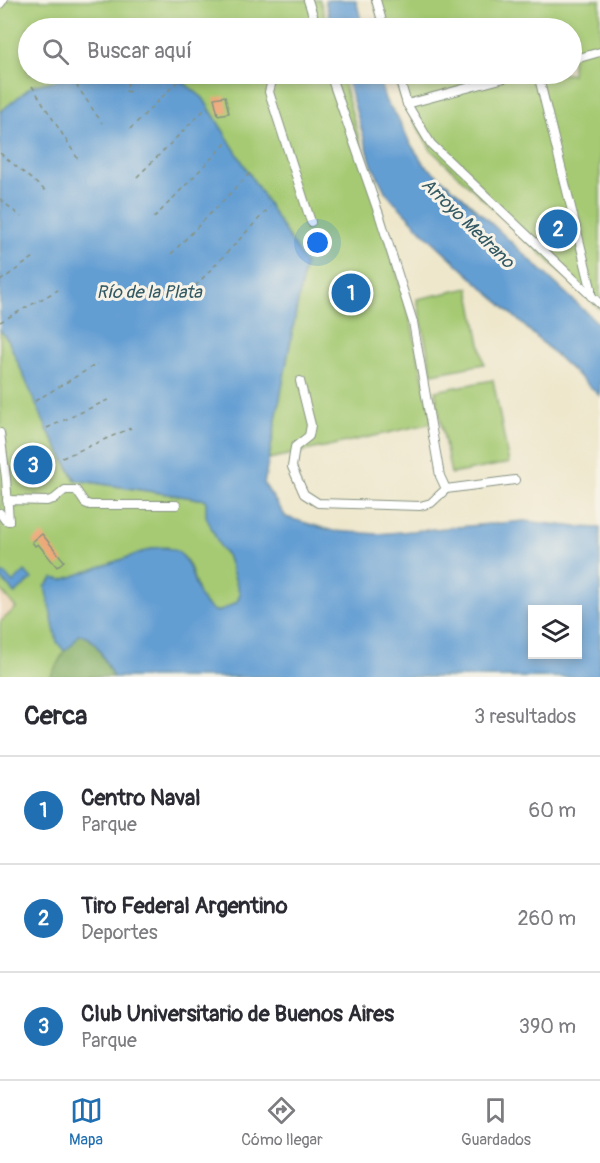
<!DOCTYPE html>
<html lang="es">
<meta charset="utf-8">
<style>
body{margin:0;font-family:Pangolin,sans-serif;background:#f7f7f7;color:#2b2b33}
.controls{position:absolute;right:18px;bottom:18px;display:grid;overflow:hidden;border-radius:0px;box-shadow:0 3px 9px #0003}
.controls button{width:54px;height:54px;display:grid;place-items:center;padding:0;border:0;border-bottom:2px solid #e1e1e2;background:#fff;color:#2b2b33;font:30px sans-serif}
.you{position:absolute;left:318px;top:243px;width:21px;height:21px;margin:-15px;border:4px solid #fff;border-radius:50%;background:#1a73e8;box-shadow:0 0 0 9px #1a73e833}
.badge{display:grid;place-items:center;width:39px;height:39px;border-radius:50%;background:#1f6fb2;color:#fff;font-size:20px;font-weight:700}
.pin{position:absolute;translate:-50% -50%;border:3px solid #fff;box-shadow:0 2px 6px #0006}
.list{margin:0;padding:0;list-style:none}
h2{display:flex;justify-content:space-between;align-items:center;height:78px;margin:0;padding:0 24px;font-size:26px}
h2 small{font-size:20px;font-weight:400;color:#7c7c81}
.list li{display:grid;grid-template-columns:39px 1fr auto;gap:18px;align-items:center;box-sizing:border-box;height:108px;padding:0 24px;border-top:2px solid #e1e1e2}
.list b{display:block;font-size:22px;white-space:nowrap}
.list p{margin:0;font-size:20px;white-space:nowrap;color:#7c7c81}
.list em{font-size:20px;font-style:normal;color:#7c7c81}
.icon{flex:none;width:33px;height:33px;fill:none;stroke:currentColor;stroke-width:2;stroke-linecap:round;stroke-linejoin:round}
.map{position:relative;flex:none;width:600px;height:677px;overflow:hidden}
.search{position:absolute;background:#fff;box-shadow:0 3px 9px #0003;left:18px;right:18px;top:18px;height:66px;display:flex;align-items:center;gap:15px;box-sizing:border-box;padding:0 21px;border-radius:33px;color:#7c7c81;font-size:22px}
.sheet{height:402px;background:#fff}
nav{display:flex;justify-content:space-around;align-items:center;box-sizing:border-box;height:84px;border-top:2px solid #e1e1e2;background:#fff;font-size:16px;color:#7c7c81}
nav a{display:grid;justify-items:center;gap:3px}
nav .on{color:#1f6fb2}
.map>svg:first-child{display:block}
</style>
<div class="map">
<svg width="600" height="677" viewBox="0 0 600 677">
<rect width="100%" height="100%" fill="#f7f3e8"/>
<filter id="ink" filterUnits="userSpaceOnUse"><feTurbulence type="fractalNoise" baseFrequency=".0167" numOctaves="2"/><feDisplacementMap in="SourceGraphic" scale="12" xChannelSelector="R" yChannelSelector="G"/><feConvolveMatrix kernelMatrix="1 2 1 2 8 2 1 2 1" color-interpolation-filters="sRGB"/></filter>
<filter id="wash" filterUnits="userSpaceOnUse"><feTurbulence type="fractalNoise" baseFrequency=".008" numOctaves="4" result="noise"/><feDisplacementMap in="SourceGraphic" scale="24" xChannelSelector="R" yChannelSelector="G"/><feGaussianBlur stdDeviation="1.35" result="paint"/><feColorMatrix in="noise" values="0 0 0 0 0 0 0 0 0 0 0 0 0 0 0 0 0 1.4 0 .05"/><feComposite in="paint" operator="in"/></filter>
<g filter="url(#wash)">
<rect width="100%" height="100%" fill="#eee7cc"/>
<path fill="#eed7bb" d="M0,589L16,608L0,622Z"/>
<g fill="#a6ca73" stroke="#628454" stroke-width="1.5">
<path d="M0,0H320L328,28H28V74H86L32,86L0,112Z"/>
<path d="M374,0H600V309L431,150L402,100L395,74H572V28H382Z"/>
<path d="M173,74H341L411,323L433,423L269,459L305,264L203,98Z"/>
<path d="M469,288L484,364L432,374L417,299Z"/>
<path d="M0,330L8,340L47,429L75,480L206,500L221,549L227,555L240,594L237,602L218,612C191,604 199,573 184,557C179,553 172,550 167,547L154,548L63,580L52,579L45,587L113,677H0V622L16,608L0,589Z"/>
<path d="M493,380L509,463L451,474L435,391Z"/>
</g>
<path fill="#84ae65" stroke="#52764c" stroke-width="1.5" d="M79,633L94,641L113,677H50C54,671 63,652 66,649C71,644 75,640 79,633Z"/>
<g fill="#639ed3" stroke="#416e84" stroke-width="1.5" fill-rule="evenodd">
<path d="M325,0H356L363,28H332Z"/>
<path d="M86,74H173L203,98L305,264L264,484L286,517L333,531L378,534L524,521L577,527L600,528V677H113C105,662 98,638 79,634L72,645L64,651L57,642L45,587L53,578L63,580L154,548C205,542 182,601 218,612L237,602L240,594L227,555L221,549L206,516V500L76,480L47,429L8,340L0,330V112L32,86ZM532,610H578V654H532Z"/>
<path d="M345,74H377L386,102L397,116L410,143L424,164L463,197L600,325V396L424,233L386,193L372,165Z"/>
<path d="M25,571L32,579L15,594L0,577L4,573L13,583Z"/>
</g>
<g id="blocks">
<g fill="#eea97a">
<path d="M225,96L229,113L218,115L214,98Z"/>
<path d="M42,534L64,561L57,567L38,544L35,546L32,542Z"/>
</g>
</g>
</g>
<g filter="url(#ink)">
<use href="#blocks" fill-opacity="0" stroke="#869280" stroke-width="1.5"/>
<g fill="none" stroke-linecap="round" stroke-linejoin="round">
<defs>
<g id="minor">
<path d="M308,0L317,28"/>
<path d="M376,0L384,28"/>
<path d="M0,4L3,0"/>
<path d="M572,60L600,52"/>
<path d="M277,74L273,77L269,92L311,222"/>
<path d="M330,74L380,217L413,322L440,476L446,489L515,480"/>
<path d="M398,74L407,104L431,144L600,304"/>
<path d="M538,74L591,288V296"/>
<path d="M407,104L519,74"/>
<path d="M300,381L311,425L309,436L295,447L292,467L304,494L318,503L420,506L431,503L446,489"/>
<path d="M0,433L6,478L9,521"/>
<path d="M7,500L47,501L54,499L65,490H76L85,503L90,505H176"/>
<path d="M0,513L5,520L9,521"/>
</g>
</defs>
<use href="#minor" stroke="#869280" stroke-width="10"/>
<g stroke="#869280" stroke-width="1.5" stroke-dasharray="4.5 4.5" stroke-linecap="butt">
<path d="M71,77L102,123"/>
<path d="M32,86L78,159"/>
<path d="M130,92L126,91L130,74"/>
<path d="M130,129L181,78"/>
<path d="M0,153L47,192"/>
<path d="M137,177L208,106"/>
<path d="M0,199L21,217"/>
<path d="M154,218L229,140"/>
<path d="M171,254L250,173"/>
<path d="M0,281L34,257"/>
<path d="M183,299L270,207"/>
<path d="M0,322L58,290"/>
<path d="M35,401L97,364"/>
<path d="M47,428L110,399"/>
<path d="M62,458L131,428"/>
</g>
<use href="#minor" stroke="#fff" stroke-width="8"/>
</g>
</g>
<g text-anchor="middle" stroke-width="6" stroke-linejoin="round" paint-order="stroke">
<g font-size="18" font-style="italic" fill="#335a64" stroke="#f7f3e8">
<text transform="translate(468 223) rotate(44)" y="6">Arroyo Medrano</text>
<text x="149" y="298">Río de la Plata</text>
</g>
</g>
</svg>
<div class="controls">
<button><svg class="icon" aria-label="layers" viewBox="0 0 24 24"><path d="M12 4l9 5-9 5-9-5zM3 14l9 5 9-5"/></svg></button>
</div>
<div class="you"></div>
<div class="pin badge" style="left:351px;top:293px">1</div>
<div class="pin badge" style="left:558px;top:229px">2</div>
<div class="pin badge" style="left:33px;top:465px">3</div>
<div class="search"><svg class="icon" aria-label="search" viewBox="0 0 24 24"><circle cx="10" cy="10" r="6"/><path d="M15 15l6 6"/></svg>Buscar aquí</div>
</div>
<section class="sheet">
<h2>Cerca<small>3 resultados</small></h2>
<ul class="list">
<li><span class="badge">1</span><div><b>Centro Naval</b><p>Parque</p></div><em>60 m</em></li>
<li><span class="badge">2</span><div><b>Tiro Federal Argentino</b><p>Deportes</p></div><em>260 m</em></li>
<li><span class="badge">3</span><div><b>Club Universitario de Buenos Aires</b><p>Parque</p></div><em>390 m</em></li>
</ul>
</section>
<nav>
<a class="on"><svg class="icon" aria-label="map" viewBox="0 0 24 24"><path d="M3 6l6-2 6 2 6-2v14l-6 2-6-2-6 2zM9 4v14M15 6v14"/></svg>Mapa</a>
<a><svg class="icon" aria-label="directions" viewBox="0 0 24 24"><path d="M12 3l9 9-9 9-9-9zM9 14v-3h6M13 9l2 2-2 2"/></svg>Cómo llegar</a>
<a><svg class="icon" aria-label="saved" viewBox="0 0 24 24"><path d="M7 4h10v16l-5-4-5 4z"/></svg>Guardados</a>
</nav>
